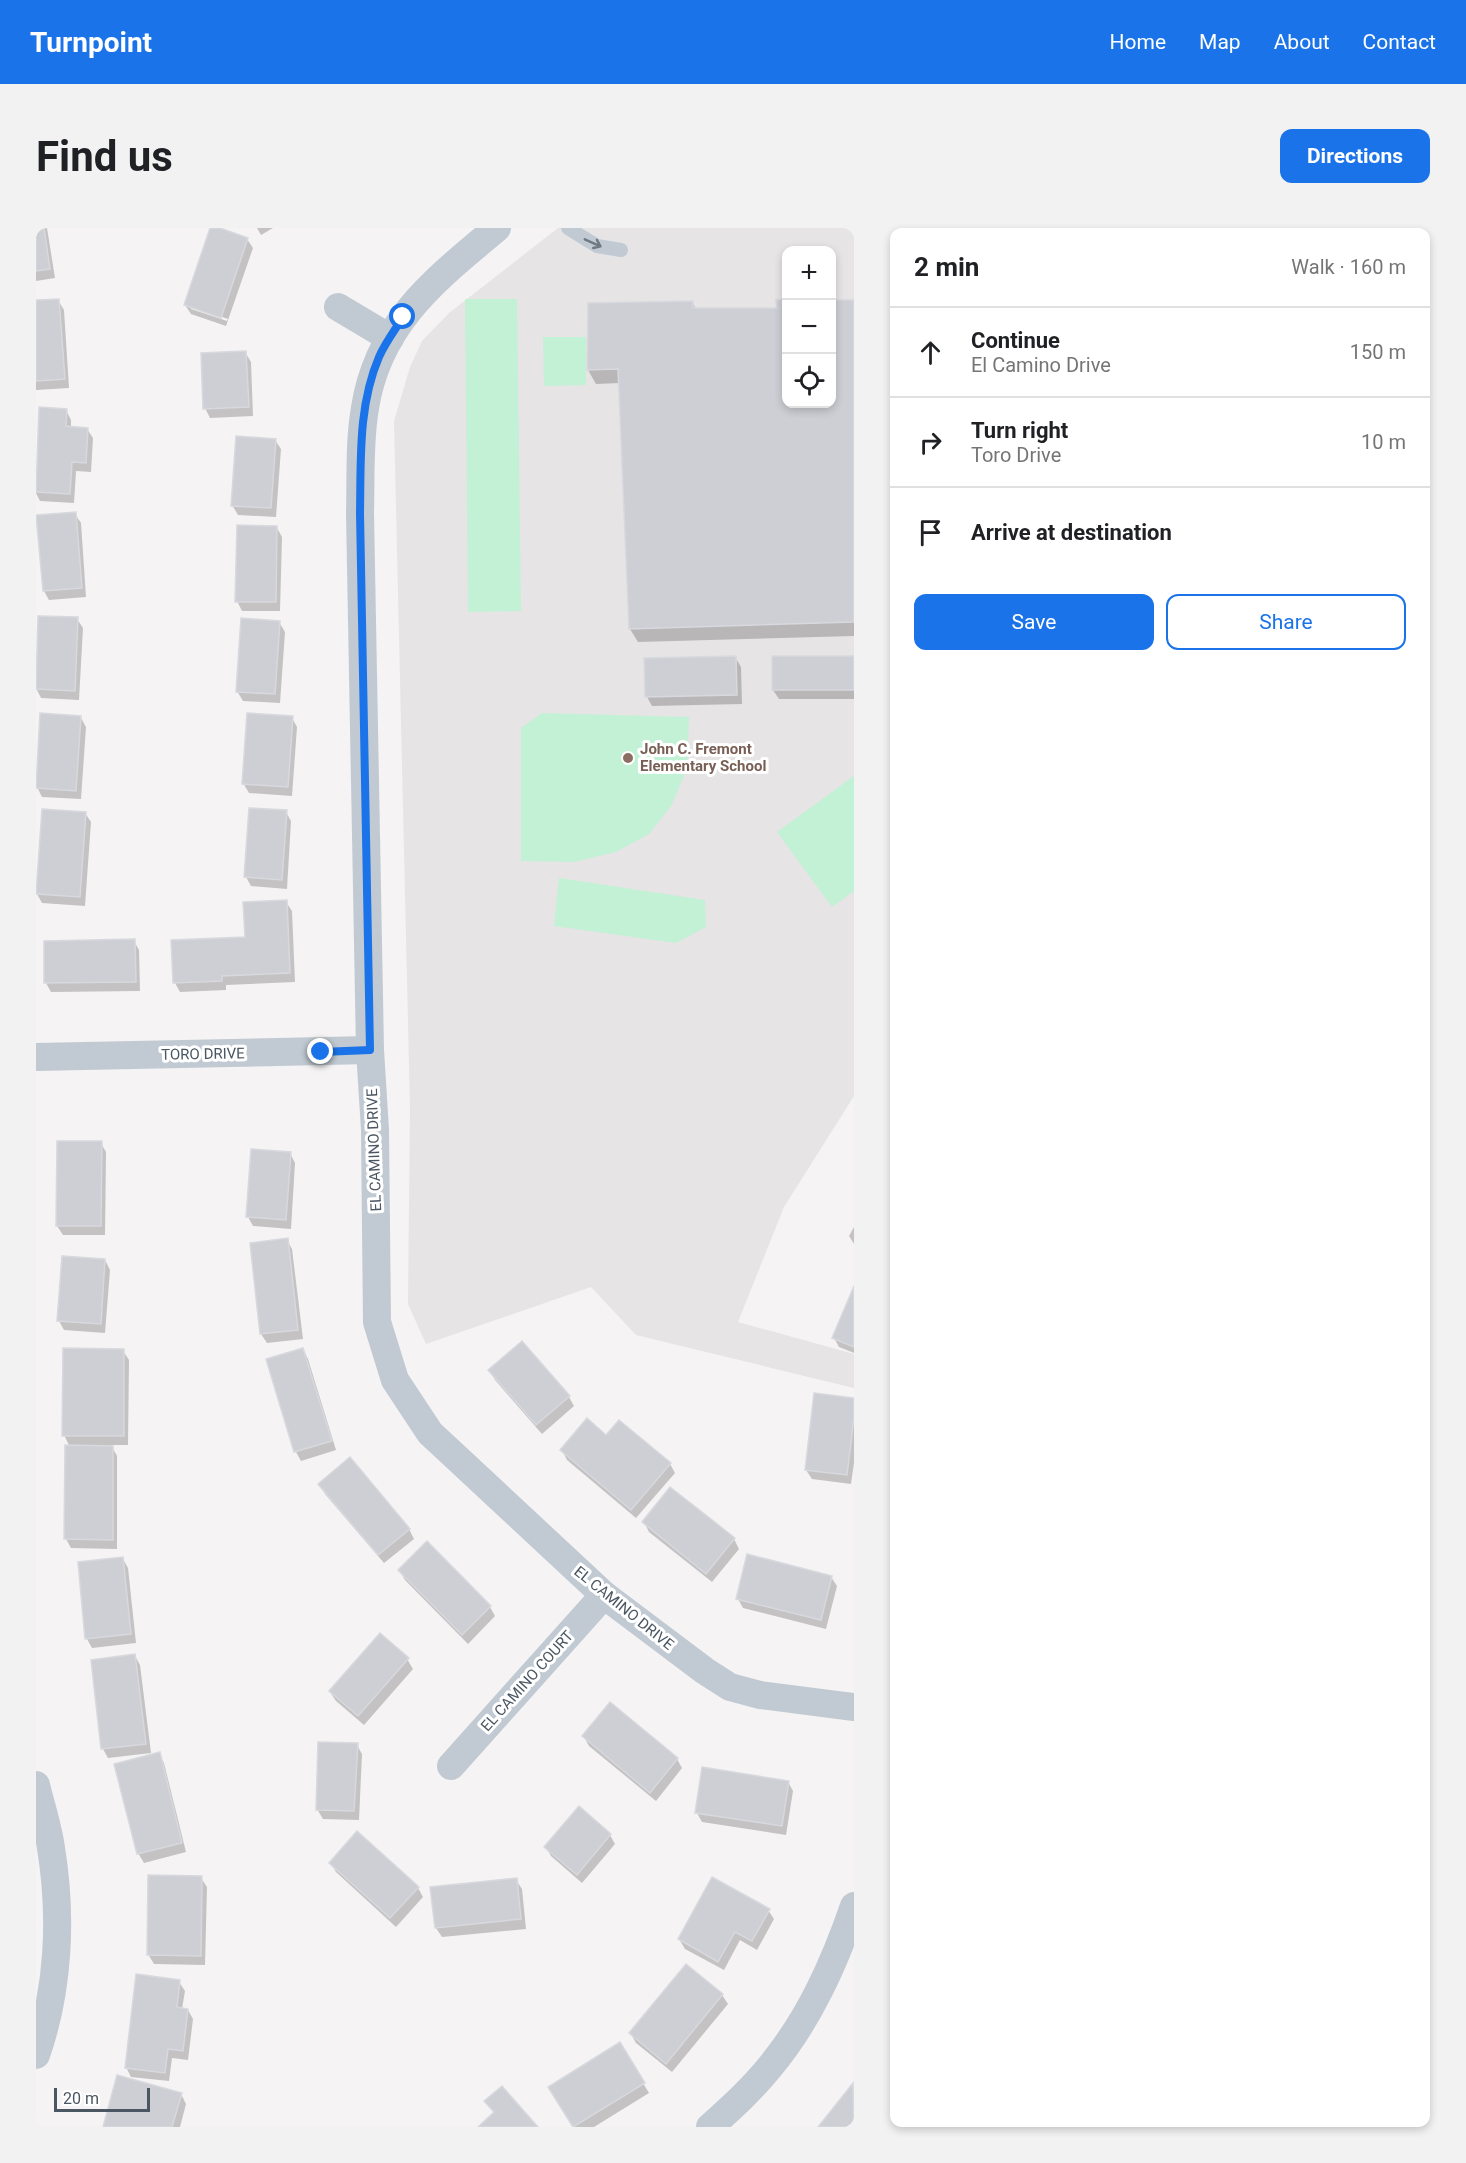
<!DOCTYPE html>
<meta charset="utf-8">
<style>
body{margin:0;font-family:Roboto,sans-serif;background:#f2f2f2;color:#202124}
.controls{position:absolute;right:18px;top:18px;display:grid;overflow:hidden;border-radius:12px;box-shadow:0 3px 9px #0003}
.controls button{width:54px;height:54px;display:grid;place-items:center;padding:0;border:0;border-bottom:2px solid #e0e0e0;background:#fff;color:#202124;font:30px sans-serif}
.scale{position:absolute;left:18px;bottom:15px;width:96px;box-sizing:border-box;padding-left:6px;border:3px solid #4a5661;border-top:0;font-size:16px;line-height:21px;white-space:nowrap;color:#4a5661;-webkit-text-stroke:4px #fff;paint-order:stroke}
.stop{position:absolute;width:18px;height:18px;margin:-14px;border:4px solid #1a73e8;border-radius:50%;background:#fff}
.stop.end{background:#1a73e8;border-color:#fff;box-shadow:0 2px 6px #0008}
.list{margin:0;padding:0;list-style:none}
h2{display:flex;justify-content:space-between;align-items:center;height:78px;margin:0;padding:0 24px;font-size:26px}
h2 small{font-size:20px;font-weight:400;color:#757577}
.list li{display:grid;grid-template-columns:39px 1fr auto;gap:18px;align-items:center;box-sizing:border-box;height:90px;padding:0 24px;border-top:2px solid #e0e0e0}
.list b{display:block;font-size:22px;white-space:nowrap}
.list p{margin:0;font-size:20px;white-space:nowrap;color:#757577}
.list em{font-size:20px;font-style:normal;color:#757577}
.actions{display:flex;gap:12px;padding:18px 24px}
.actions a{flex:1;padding:14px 0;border:2px solid #1a73e8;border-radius:12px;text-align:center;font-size:21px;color:#1a73e8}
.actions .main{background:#1a73e8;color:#fff}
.icon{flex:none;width:33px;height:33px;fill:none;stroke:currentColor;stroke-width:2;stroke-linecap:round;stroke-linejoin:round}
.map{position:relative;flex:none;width:818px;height:1899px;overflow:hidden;border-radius:12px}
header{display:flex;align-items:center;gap:36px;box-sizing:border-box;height:84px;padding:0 30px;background:#1a73e8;color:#fff}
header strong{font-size:28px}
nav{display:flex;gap:33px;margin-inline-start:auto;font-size:21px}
.intro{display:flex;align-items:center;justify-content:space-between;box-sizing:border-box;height:144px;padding:0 36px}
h1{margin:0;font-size:42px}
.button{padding:15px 27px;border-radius:12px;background:#1a73e8;color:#fff;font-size:21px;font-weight:700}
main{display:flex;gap:36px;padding:0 36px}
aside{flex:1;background:#fff;border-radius:12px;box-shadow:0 3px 9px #0003}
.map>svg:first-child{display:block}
</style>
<header>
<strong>Turnpoint</strong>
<nav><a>Home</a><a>Map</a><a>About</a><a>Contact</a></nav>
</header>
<div class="intro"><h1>Find us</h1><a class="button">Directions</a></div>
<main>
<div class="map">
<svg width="818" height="1899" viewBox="0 0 818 1899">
<rect width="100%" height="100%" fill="#f5f3f3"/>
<path fill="#e6e4e5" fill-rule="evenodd" d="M522,0H818V868L748,979L702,1094L818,1126V1160L600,1107L555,1059L390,1116L372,1076L374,880L358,193L374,139L386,113L413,85ZM750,22H796V176H750Z"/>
<g fill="#c3f1d5">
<path d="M429,71H481L485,383L432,384Z"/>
<path d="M507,109H550V157L508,158Z"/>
<path d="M506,485L653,489L651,541L635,578L613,606L580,624L538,634L485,633V500Z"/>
<path d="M818,548V663L796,679L741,604Z"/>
<path d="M523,650L669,672L670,699L640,715L518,698Z"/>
</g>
<g fill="#0003" fill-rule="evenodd">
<path d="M0,0H11L19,50L0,53Z"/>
<path d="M176,0L211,11L217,20L190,98L155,86L149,77ZM155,78L192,91L191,93L155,81Z"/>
<path d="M221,0H237L225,7Z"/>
<path d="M22,72L28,82L33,160L0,162V74Z"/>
<path d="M750,73V176H796V73H818V408L602,414L594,401L584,155L560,156L552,142L554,76L656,74L660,81L742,82V74Z"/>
<path d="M209,124L215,134L217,188L174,190L169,180Z"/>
<path d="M4,181L30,182L35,192V200L51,201L57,210L55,244L40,243L38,275L4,273L0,265Z"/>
<path d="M239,212L245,221L240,289L202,287L196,277Z"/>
<path d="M39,286L45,295L50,369L13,372L8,363L2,289Z"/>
<path d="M241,300L246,309L244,383H206L201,373Z"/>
<path d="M4,389L41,391L47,400L43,472L5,470L0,460Z"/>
<path d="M243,394L249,404L244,475L207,473L201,463Z"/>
<path d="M699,429L705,439L706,476L616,478L611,469Z"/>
<path d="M818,429V471H743L737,462Z"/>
<path d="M45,490L50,499L45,571L6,569L1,559Z"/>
<path d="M256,490L261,499L256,568L213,565L207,555Z"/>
<path d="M250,584L255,593L251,661L215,658L210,649Z"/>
<path d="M49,585L55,594L49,678L6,675L1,666Z"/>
<path d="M250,674L256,683L259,754L190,757V762L144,764L139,755L210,710Z"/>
<path d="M98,713L103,722L104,763L15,764L10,755Z"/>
<path d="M65,915L70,924L69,1007H27L21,998Z"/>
<path d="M254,925L259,935L255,1001L217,998L212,989Z"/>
<path d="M818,999V1016L813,1008Z"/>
<path d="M251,1012L256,1021L267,1111L231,1115L225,1106L215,1016Z"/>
<path d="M69,1032L74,1042L69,1105L28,1102L23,1093Z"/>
<path d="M818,1062V1125L803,1119L798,1110Z"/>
<path d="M486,1115L533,1169L538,1178L506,1206L459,1152L454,1142Z"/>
<path d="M267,1121L272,1131L300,1222L265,1233L260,1224L232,1132Z"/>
<path d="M87,1123L93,1132L92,1217H75L81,1228V1321L35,1320L30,1311L34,1219L28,1207Z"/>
<path d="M818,1172V1235L815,1256L776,1251L770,1242Z"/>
<path d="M570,1209L634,1236L639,1245L600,1290L531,1232L526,1222Z"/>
<path d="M284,1256L373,1301L378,1311L348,1335L289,1266Z"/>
<path d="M608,1294L698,1311L703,1321L676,1354L613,1304Z"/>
<path d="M87,1331L92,1340L100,1415L56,1420L51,1411Z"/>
<path d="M364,1343L454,1379L459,1388L432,1416L369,1352Z"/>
<path d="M795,1349L801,1358L790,1401L707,1380L702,1371Z"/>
<path d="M99,1428L104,1437L115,1525L72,1530L67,1521L56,1433Z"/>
<path d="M371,1431L377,1441L328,1497L300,1473L294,1464Z"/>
<path d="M548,1509L641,1531L646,1540L620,1573L553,1518Z"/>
<path d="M321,1517L326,1526L323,1592L287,1591L281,1581Z"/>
<path d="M123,1526L128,1535L150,1624L108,1635L102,1625Z"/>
<path d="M752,1554L757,1563L750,1607L666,1594L661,1585Z"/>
<path d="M574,1607L579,1616L546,1655L515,1628L510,1619Z"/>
<path d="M295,1635L382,1660L387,1669L360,1699L300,1644Z"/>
<path d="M165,1650L171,1659L169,1737L118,1736L112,1726Z"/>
<path d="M480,1652L486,1661L490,1701L406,1709L400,1700L396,1661Z"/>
<path d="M732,1682L738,1691L721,1722L704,1712L688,1742L649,1721L643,1711Z"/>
<path d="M143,1754L149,1763L146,1781L152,1782L157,1791L152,1832L136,1830L133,1853L95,1849L90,1839Z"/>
<path d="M686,1767L692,1776L636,1844L600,1815L595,1806Z"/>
<path d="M584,1817L613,1865L558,1899H538L514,1859Z"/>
<path d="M817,1857L818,1899H784Z"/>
<path d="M145,1866L150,1876L144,1899H68Z"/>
</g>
<g fill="#cdcfd5" stroke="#d7d9de" stroke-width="1.5">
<path d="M0,0H8L14,41L0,43Z"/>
<path d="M174,0H184L212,10L185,90L148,77Z"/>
<path d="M23,71L29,151L0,153V72Z"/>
<path d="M750,71V176H796V72H818V394L593,401L582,141L551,142L552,75L657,73V80H741L740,72Z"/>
<path d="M210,123L213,179L167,181L165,125Z"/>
<path d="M3,179L31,181L30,198L52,200L50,235L36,234L34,266L0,264Z"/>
<path d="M200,208L240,211L235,280L195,278Z"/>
<path d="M40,284L46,360L7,363L0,287Z"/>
<path d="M201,297L241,298L240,374H199Z"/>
<path d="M2,388L42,389L39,463L0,461Z"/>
<path d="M205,390L244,393L239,466L200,464Z"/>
<path d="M700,428L701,467L609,469L608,430Z"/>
<rect x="736" y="428" width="82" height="34"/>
<path d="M4,485L45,488L40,563L0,560Z"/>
<path d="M211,485L257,488L252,559L206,556Z"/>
<path d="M213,580L251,582L246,652L208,649Z"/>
<path d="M6,581L50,584L44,669L0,666Z"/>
<path d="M251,672L254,745L186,748V753L137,755L135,712L209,709L207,674Z"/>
<path d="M99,711L100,754L8,755V713Z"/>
<path d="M21,913H66L65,998H20Z"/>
<path d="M215,921L255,924L250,992L210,989Z"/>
<path d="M252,1010L262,1102L224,1106L214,1015Z"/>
<path d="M26,1028L69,1031L65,1096L21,1093Z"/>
<path d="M818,1058V1119L796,1110Z"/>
<path d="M486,1113L534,1168L500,1197L452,1142Z"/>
<path d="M27,1120L88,1121V1208H26Z"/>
<path d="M267,1120L296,1213L258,1224L230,1131Z"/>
<path d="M778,1165L818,1170V1189L811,1247L769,1242Z"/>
<path d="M551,1190L570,1207L583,1192L635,1235L595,1282L524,1222Z"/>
<path d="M29,1217L77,1218V1312L28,1311Z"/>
<path d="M314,1229L374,1301L342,1327L282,1256Z"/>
<path d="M634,1259L699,1310L670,1346L606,1294Z"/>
<path d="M391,1313L455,1378L426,1407L362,1342Z"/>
<path d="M711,1326L796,1348L785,1392L700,1371Z"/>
<path d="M87,1329L95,1406L49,1411L42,1334Z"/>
<path d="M344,1405L373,1430L322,1488L293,1463Z"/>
<path d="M99,1426L110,1516L65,1521L55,1432Z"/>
<path d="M574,1474L642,1530L614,1565L546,1508Z"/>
<path d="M282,1514L322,1515L318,1583L280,1582Z"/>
<path d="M124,1524L146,1615L101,1626L78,1536Z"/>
<path d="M666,1539L753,1553L746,1598L659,1585Z"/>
<path d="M543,1578L575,1606L541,1647L508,1619Z"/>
<path d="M321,1603L383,1659L354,1690L293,1635Z"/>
<path d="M112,1647L166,1648L165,1728L111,1727Z"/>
<path d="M676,1649L734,1681L716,1713L699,1704L682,1734L642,1711Z"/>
<path d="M481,1650L485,1691L399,1700L394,1659Z"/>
<path d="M650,1736L687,1766L630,1836L593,1805Z"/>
<path d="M100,1746L144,1752L141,1779L152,1781L147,1823L132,1821L129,1845L89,1840Z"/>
<path d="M584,1814L609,1855L537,1899L512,1859Z"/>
<path d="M81,1847L146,1865L136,1899H67Z"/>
<path d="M817,1855L818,1899H782Z"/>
<path d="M466,1858L502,1899H442L458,1884L448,1873Z"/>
</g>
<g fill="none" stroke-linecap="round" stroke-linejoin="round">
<path stroke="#c1cad2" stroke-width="14" d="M532,0L561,18L585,22"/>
<g stroke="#c1cad2" stroke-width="28">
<path d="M461,0C400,51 342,95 329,180C323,214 325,250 324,285L334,822L339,902L341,1094L359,1152L394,1205L568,1367L669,1443L694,1459L724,1467L818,1479"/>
<path d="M302,79L354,110"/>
<path d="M0,829L334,822"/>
<path d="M415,1538L568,1367"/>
<path d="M0,1557C5,1578 12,1599 15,1620C26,1688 23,1761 0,1827"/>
<path d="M674,1899C695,1880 715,1862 733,1840C773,1792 798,1736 818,1678"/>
</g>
</g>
<defs><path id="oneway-shaft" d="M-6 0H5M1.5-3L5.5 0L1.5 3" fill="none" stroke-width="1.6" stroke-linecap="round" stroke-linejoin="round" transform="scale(1.5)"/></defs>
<use stroke="#6e7983" href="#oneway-shaft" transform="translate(557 15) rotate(24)"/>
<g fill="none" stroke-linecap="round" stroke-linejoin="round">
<path stroke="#1a73e8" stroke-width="8" d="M285,824L334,822L324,285C325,232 322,178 343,129C349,115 359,102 367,89"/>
</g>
<circle fill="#8d6e63" stroke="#fff" stroke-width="2" cx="592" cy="530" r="6"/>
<g text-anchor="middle" stroke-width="6" stroke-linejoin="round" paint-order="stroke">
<g font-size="15" font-weight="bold" fill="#785e54" stroke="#fff" text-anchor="start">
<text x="604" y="526">John C. Fremont<tspan x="604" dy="17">Elementary School</tspan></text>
</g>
<g font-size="15" fill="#4a5661" stroke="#fff">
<text transform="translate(167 826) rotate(-1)" y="5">TORO DRIVE</text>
<text transform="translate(338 922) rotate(-92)" y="5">EL CAMINO DRIVE</text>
<text transform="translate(588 1380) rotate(39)" y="5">EL CAMINO DRIVE</text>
<text transform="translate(491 1453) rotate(-48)" y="5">EL CAMINO COURT</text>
</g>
</g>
</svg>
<div class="controls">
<button>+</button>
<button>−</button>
<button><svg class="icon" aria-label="locate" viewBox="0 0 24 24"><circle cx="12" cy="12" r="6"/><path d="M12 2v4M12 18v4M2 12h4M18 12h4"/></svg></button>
</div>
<div class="scale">20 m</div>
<div class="stop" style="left:367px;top:89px"></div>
<div class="stop end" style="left:285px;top:824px"></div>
</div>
<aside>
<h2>2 min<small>Walk · 160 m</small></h2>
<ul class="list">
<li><svg class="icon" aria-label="ahead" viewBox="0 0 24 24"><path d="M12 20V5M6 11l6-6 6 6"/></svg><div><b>Continue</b><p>El Camino Drive</p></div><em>150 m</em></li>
<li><svg class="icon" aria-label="right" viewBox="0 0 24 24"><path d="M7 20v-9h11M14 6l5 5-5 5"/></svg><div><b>Turn right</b><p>Toro Drive</p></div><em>10 m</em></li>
<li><svg class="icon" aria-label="arrive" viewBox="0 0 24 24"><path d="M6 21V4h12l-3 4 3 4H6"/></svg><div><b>Arrive at destination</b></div></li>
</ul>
<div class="actions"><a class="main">Save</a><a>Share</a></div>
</aside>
</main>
